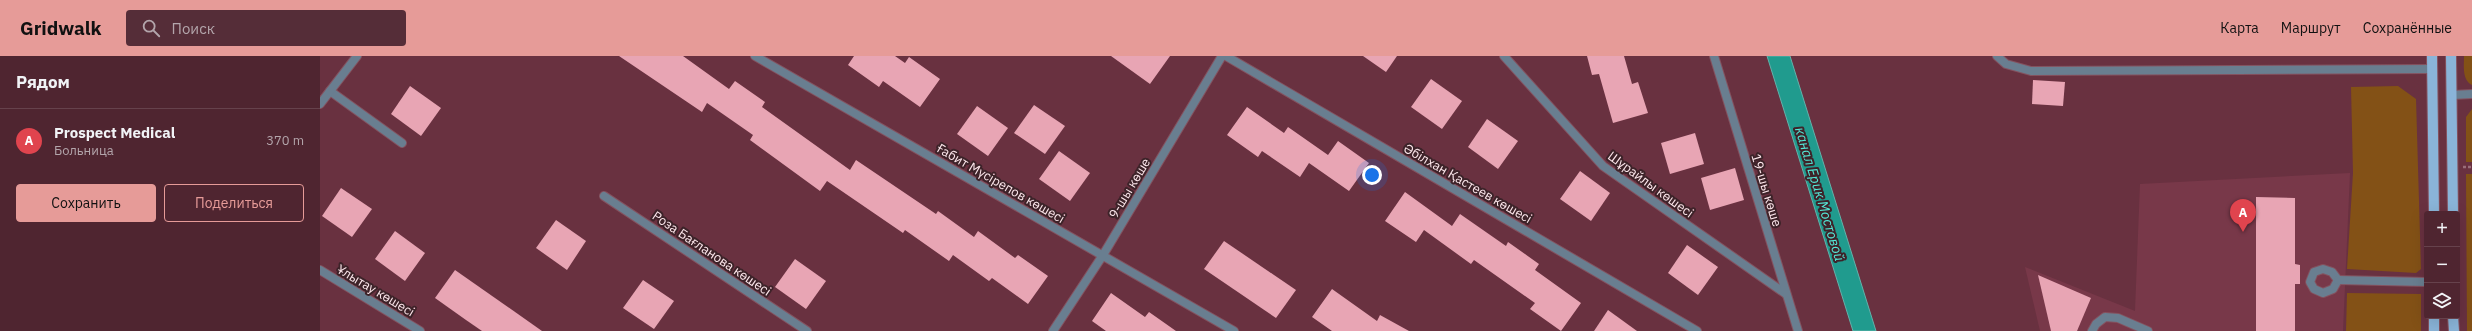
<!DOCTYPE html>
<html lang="ru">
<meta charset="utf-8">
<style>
body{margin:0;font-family:"IBM Plex Sans",sans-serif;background:#552d38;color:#f1f3f6}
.controls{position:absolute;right:12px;bottom:12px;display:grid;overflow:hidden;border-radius:4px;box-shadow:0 4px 16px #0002}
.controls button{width:36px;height:36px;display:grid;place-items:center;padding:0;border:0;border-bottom:1px solid #66424c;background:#4f2530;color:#f1f3f6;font:20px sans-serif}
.you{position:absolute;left:1052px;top:119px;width:14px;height:14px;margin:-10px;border:3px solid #fff;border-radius:50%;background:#1a73e8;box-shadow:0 0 0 6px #1a73e833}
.badge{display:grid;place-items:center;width:26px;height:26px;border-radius:50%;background:#e69b98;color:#fff;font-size:13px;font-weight:700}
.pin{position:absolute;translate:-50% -33px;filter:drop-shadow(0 1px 2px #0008)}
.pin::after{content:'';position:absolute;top:21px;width:14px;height:12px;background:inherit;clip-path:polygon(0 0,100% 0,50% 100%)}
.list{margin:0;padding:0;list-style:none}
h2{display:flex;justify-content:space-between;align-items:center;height:52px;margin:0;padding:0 16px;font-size:17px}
h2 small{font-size:13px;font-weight:400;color:#b3a5ab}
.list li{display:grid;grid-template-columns:26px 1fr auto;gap:12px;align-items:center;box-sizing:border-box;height:64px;padding:0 16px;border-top:1px solid #66424c}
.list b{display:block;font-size:15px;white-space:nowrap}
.list p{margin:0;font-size:13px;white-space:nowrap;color:#b3a5ab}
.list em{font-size:13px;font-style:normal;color:#b3a5ab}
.actions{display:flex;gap:8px;padding:12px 16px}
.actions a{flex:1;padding:9px 0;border:1px solid #e69b98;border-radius:4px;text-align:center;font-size:14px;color:#e69b98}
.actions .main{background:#e69b98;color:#111}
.icon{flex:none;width:22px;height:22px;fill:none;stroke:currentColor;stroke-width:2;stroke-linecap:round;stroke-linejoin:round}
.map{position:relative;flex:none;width:2152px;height:275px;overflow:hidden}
header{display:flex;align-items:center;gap:24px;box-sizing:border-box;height:56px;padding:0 20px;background:#e69b98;color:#111}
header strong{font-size:19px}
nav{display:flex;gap:22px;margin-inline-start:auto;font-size:14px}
.search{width:280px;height:36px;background:#552d38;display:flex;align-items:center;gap:10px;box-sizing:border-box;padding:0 14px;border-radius:4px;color:#b3a5ab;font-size:15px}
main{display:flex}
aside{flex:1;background:#4f2530}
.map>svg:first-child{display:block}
</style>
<header>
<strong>Gridwalk</strong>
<div class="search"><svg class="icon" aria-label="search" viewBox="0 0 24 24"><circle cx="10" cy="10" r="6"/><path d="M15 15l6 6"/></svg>Поиск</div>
<nav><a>Карта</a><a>Маршрут</a><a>Сохранённые</a></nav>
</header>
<main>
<aside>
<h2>Рядом<small></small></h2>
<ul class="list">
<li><span class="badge" style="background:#e0444e">A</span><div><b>Prospect Medical</b><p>Больница</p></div><em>370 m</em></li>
</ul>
<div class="actions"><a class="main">Сохранить</a><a>Поделиться</a></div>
</aside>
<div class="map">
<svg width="2152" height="275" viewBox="0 0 2152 275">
<rect width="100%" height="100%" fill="#693140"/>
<path fill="#783849" d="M2030,117L2023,275H1720L1705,211L1815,255L1820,128Z"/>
<g fill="#835116">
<path d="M2144,0H2152V29C2142,24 2144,10 2144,0Z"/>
<path d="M2078,30L2096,43L2101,213L2096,217L2027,213L2033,117L2031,31Z"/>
<path d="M2152,53V106H2146V61Z"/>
<path d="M2146,118H2152V275H2147Z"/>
<path d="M2027,237L2101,238V275H2026Z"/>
</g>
<path fill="#209b8e" stroke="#63b2aa" d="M1447,0H1470L1556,275H1533Z"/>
<g fill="#e8a5b4">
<path d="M299,0H363L409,33L415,25L445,46L442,51L530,114L536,104L616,158L618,155L654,181L658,175L695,202L698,199L728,220L708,248L672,222L669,225L633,199L629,205L585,174L583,177L507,125L500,135L430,84L433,79L387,47L382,56Z"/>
<path d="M534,0H575L585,7L589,1L620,23L600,51L563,25L559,31L528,9Z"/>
<path d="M791,0H850L830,28Z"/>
<path d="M1043,0H1077L1066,16Z"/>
<path d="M1267,0H1304L1312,28L1318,26L1328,57L1293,67L1279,18L1272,19Z"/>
<path d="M1111,23L1142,45L1122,73L1091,51Z"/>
<path d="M1713,24L1745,26L1743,50L1712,48Z"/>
<path d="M90,30L121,52L101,80L71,58Z"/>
<path d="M714,49L745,70L725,98L694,77Z"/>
<path d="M657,50L688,72L668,100L637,78Z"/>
<path d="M927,51L964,77L968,71L1008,99L1018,85L1049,107L1029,135L989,107L980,121L942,95L938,101L907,79Z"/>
<path d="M1167,63L1198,85L1178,113L1148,91Z"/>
<path d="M1375,77L1384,108L1350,118L1341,87Z"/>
<path d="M739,95L770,117L750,145L719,123Z"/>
<path d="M1415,112L1424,144L1390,154L1381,122Z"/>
<path d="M1260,115L1290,137L1271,165L1240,143Z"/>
<path d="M21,132L52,153L32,181L2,160Z"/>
<path d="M1085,136L1132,170L1140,158L1186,190L1188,186L1219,208L1215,214L1261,247L1241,275L1210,253L1215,247L1154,204L1151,208L1104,174L1096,186L1065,165Z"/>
<path d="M1936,141L1975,142V208L1980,209V228H1975V275H1936Z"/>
<path d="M236,164L266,185L247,214L216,192Z"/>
<path d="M75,175L105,197L85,225L55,203Z"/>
<path d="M904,185L976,234L956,262L884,213Z"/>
<path d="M1367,189L1398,211L1378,239L1348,217Z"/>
<path d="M475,203L506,225L486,253L455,231Z"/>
<path d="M135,214L185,249L222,275H162L146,264L115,242Z"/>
<path d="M1718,219L1771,242L1757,275H1731Z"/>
<path d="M323,224L354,245L334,273L303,252Z"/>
<path d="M1012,233L1057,265L1060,259L1089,275H1012L992,261Z"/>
<path d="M791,237L825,261L829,256L856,275H786L772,265Z"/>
<path d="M1288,254L1317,275H1274Z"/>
</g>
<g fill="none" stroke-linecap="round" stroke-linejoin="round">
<defs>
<g id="service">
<path d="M1677,0L1686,8L1711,15L2112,13"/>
<path d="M10,35L82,87"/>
<path d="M2132,39L2152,38"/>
<path d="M2003,213L2012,216L2018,224L2013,233L2003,237L1994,233L1990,226L1994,216Z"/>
<path d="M2018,224L2107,226"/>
<path d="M1772,275L1776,268L1785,261L1798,262L1828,275"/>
</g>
<g id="minor">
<path d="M435,0L914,275"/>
<path d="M906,0L1377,275"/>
<path d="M1184,0L1283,110L1466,238"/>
<path d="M1394,0L1478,275"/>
<path d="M0,48L37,0"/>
<path d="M284,140L487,275"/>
<path d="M0,214L100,275"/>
<path d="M733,275L783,199L902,0"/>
</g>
<g id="primary">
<path d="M2112,0L2114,158"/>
<path d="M2131,0L2133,158"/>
<path d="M2133,260L2134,275"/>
<path d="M2114,275V260"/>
</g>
</defs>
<use href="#service" stroke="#84525f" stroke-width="10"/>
<use href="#minor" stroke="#84525f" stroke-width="10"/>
<use href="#primary" stroke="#84525f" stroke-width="12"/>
<path stroke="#9a6d79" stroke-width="2.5" stroke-dasharray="3 2" stroke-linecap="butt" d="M2143,111H2152"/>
<use href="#service" stroke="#697e90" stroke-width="8"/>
<use href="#minor" stroke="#697e90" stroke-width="8"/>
<use href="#primary" stroke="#8ab4d8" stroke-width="10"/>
</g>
<g text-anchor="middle" stroke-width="4" stroke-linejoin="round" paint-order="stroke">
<g font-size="13" fill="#fee8ed" stroke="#3d2329">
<text transform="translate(681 127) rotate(30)" y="5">Ғабит Мүсірепов көшесi</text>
<text transform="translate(1148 127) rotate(30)" y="5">Әбілхан Қастеев көшесi</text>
<text transform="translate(1331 128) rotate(36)" y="5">Шұрайлы көшесі</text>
<text transform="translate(809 132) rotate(-59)" y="5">9-шы көше</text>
<text transform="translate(1447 134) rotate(73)" y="5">19-шы көше</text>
<text transform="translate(392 197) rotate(34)" y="5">Роза Бағланова көшесi</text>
<text transform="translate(56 234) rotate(31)" y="5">Ұлытау көшесi</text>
</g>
<g font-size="14" font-style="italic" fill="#54e8d7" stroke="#3d2329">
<text transform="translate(1500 138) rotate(73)" y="5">канал Ерик Мостовой</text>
</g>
</g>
</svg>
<div class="controls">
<button>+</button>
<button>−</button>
<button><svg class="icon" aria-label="layers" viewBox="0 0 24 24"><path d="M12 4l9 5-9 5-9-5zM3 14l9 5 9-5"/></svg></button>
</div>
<div class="you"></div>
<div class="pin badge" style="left:1923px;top:176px;background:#e0444e">A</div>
</div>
</main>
